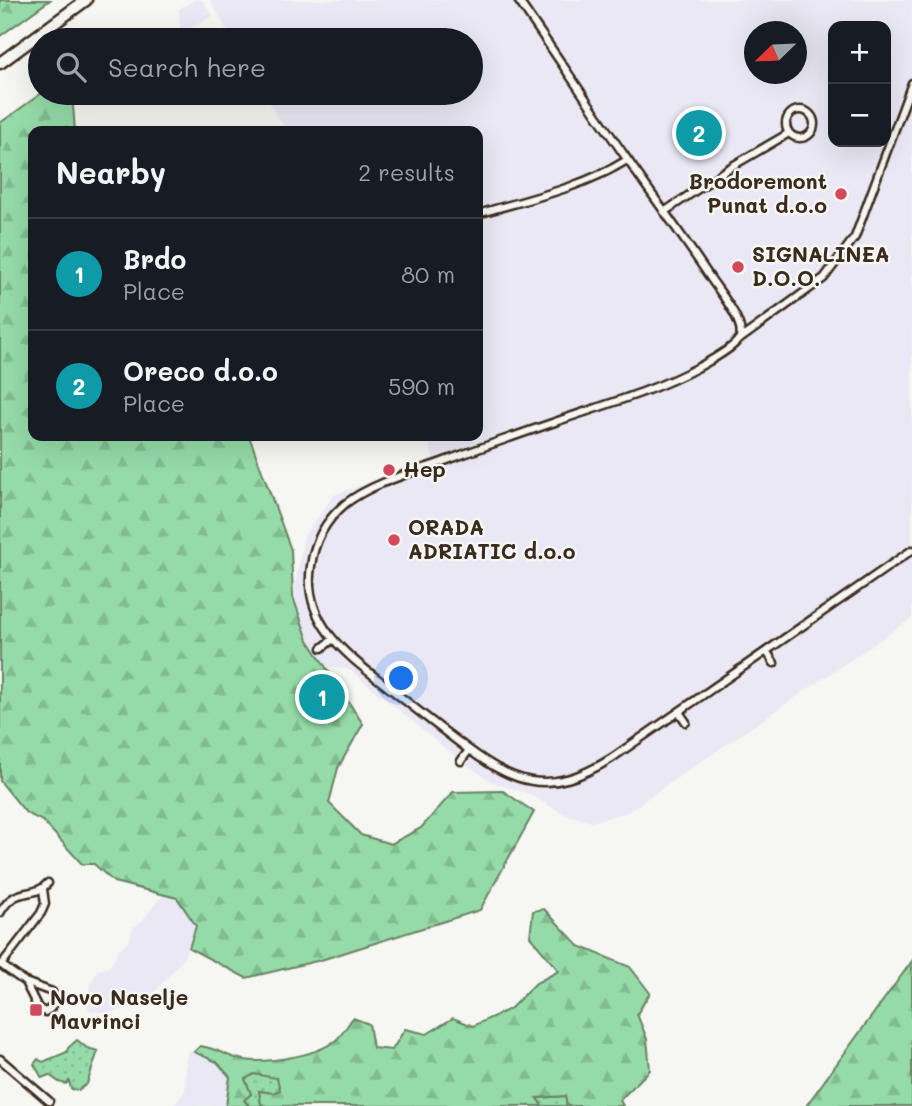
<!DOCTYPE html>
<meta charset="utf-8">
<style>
body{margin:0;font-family:Mali,sans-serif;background:#20242c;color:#f1f3f6}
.controls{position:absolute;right:21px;top:21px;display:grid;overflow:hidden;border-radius:14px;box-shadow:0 7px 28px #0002}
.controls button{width:63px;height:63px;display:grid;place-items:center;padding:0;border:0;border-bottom:2px solid #363941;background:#171b24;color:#f1f3f6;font:35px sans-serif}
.compass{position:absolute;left:744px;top:21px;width:63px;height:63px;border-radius:50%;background:#171b24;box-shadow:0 7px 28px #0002;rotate:247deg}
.you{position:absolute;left:402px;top:679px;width:24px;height:24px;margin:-18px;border:5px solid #fff;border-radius:50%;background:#1a73e8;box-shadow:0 0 0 10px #1a73e833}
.badge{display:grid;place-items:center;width:46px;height:46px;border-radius:50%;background:#d1495b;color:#fff;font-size:23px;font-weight:700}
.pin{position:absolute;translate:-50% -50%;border:4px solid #fff;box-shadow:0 2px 7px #0006}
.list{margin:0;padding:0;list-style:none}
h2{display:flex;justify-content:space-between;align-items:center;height:91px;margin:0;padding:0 28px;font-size:30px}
h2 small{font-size:23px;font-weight:400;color:#9ea1a6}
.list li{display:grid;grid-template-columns:46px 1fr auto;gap:21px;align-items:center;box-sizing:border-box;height:112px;padding:0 28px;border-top:2px solid #363941}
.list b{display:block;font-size:26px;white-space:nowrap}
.list p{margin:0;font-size:23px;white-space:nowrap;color:#9ea1a6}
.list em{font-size:23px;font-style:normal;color:#9ea1a6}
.icon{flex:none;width:38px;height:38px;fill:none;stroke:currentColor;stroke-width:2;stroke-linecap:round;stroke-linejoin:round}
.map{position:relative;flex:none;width:912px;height:1106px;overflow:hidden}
.search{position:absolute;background:#171b24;box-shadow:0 7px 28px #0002;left:28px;top:28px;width:455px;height:77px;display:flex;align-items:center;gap:18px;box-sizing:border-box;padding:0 24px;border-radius:38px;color:#9ea1a6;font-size:26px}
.panel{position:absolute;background:#171b24;box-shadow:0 7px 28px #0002;left:28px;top:126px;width:455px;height:315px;border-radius:14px}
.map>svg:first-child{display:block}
.built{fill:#e9e8f4;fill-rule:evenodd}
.grass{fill:url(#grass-dots);stroke:#688263;stroke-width:2}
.forest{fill:url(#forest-firs);stroke:#688263;stroke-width:2}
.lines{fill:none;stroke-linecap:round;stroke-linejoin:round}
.street-casing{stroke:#3b2a1e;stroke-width:11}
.secondary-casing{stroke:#3b2a1e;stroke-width:15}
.street{stroke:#f6f6f2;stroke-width:6}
.secondary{stroke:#f6f6f2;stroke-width:10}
.poi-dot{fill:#d1495b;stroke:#f6f6f2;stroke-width:2.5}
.labels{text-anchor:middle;stroke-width:5;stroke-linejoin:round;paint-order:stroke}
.poi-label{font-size:21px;font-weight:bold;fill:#3b2a1e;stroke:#f6f6f2;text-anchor:start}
</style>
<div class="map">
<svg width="912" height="1106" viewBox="0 0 912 1106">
<defs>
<pattern id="grass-dots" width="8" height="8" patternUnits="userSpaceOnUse" patternTransform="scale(1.75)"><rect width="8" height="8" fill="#95dba8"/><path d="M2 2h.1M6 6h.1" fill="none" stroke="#81bc90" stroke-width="1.8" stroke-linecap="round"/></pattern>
<pattern id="forest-firs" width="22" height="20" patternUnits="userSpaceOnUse" patternTransform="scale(1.75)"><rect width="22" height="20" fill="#95dba8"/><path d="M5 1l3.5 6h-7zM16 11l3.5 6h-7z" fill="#81bc90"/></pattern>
</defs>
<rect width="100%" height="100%" fill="#f6f6f2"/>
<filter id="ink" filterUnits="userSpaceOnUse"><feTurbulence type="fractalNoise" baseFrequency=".0143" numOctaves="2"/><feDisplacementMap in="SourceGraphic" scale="14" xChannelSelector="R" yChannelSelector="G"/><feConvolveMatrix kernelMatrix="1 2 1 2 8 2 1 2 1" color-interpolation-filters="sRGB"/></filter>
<g filter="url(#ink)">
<path class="built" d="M194,0H202L213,16L181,33L179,9Z
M210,0H912V618L627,812L592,822L564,814L527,793L492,782L461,761L350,670L325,666L308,640L293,597L304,537L334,495L433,458L427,436H478V131H286L264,93H471V40H233ZM833,26H886V142H833ZM754,32H796V74H754Z
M164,894L177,898L196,926L183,959L157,990L132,1008L108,1013L90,1011L87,1005L90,985L94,977L98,970L109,967L120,948L129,941L133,927L141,922Z
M187,1051L197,1052L217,1062L230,1077L226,1106H174L185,1091Z"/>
<path class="grass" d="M77,1040L87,1048L98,1051L87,1084L79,1090L71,1089L69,1081L66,1084L59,1082L49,1075L42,1078L34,1064L38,1059L43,1062L67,1052L68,1048Z
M254,1074L277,1077L281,1090L273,1093L259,1091L261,1103L266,1106H249L244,1100L251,1094L245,1079Z
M565,1096L567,1106H542L537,1098Z"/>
<path class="forest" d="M0,0H50L0,36Z
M42,93H72L75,131H33V436H249L291,550L293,597L308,640L363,724L338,768L329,803L361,835L391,844L421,828L453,792L503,791L534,812L480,910L321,960L246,978L189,948L196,926L177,898L114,882L94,864H82L43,821L26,813L0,781V123Z
M544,909L579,946L630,967L650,993L637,1014L647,1039L650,1070L620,1100L623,1106H567L565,1096L537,1098L542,1106H266L261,1104L259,1091L273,1093L280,1090L277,1078L254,1074L245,1079L251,1094L244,1100L249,1106H226L230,1077L217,1062L194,1052L200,1046C214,1048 224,1054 236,1058C260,1066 317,1056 336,1040C343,1034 348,1024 353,1018L369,1024L373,1048L392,1050L405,1029L427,1034L453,1018L473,1026L510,1009L536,983L559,971L530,937L533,911Z
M912,961V1106H806Z"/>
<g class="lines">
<defs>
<path id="street" d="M518,0C555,53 590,106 627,159C655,199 684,238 711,279C719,291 745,322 740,337C736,347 708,362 697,368C652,392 603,405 555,422C517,435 480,448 442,462C411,473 372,483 345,504C326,520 314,542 311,566C302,621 345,654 383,683C407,702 432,722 456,740C513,784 547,799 612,758L912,550
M786 124a14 14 0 1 1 28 0a14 14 0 1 1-28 0Z
M664,212L729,168L789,133
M478,214C528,199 582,188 627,160
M740,339L824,278L855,237L912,83
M322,648L332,640
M767,652L774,663
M679,712L686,722
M461,761L469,750
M0,913C16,884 33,900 48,883
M0,964L25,982L52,992L56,1001L50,1009L45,1012L38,1008L25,982
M1,965L41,913L45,904L43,889
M0,1059L49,1101"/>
<path id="secondary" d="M0,63L86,0"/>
</defs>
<use href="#street" class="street-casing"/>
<use href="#secondary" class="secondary-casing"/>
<use href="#street" class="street"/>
<use href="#secondary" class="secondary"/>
</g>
</g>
<g class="poi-dot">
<circle cx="841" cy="194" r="7"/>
<circle cx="738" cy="267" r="7"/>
<circle cx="389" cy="470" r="7"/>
<circle cx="394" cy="540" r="7"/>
<rect x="29" y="1003" width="14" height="14" rx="3.5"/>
</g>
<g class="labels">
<g class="poi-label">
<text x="827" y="189" text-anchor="end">Brodoremont<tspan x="827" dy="24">Punat d.o.o</tspan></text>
<text x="752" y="262">SIGNALINEA<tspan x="752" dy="24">D.O.O.</tspan></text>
<text x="403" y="477">Hep</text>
<text x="408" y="535">ORADA<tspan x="408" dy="24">ADRIATIC d.o.o</tspan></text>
<text x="50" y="1005">Novo Naselje<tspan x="50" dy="24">Mavrinci</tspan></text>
</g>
</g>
</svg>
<div class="controls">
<button>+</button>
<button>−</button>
</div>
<svg class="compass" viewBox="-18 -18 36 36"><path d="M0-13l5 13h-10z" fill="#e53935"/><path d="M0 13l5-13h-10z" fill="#9ea1a6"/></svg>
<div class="you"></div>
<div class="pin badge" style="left:322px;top:697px;background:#0f9aa8">1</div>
<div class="pin badge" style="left:699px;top:133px;background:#0f9aa8">2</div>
<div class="search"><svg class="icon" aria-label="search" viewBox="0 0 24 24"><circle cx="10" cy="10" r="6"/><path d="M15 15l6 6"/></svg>Search here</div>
<section class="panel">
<h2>Nearby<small>2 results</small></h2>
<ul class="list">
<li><span class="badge" style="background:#0f9aa8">1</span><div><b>Brdo</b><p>Place</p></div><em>80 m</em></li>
<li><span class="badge" style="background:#0f9aa8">2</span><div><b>Oreco d.o.o</b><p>Place</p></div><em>590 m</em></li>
</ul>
</section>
</div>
